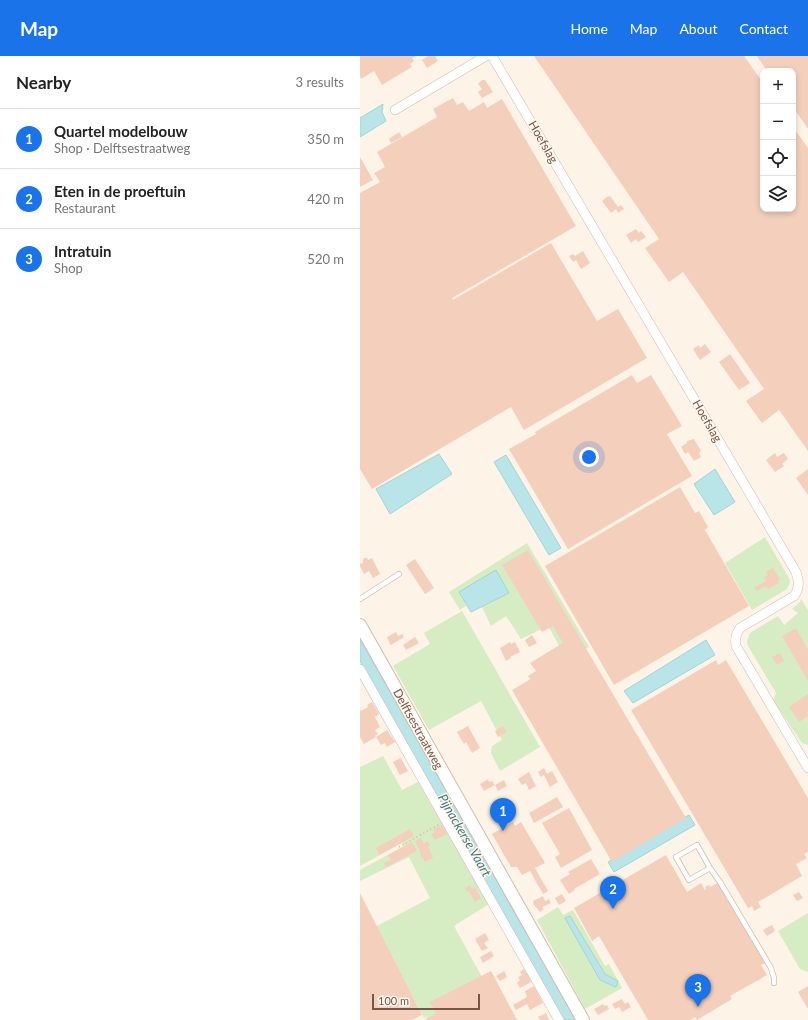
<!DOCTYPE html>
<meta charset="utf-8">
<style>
body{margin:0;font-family:Lato,sans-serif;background:#f6f6f6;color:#222}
.controls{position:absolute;right:12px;top:12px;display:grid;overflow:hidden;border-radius:8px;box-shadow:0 2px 6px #0003}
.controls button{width:36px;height:36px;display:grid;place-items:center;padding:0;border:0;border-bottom:1px solid #e0e0e0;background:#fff;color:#222;font:20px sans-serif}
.scale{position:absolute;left:12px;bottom:10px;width:108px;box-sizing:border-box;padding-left:4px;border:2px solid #785749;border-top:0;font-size:11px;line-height:14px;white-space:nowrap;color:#785749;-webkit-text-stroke:3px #fff7ed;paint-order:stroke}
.you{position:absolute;left:229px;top:401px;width:14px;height:14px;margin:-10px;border:3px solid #fff;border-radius:50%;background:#1a73e8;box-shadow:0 0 0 6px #1a73e833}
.badge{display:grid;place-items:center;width:26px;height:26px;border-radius:50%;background:#1a73e8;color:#fff;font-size:13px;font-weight:700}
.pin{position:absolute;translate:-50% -33px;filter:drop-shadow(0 1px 2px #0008)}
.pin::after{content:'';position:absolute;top:21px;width:14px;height:12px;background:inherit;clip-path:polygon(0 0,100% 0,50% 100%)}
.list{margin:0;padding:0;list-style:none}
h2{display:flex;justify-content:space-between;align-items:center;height:52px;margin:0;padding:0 16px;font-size:17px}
h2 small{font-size:13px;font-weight:400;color:#767676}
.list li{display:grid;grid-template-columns:26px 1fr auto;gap:12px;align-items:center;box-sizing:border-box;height:60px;padding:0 16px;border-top:1px solid #e0e0e0}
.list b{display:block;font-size:15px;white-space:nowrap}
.list p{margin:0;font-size:13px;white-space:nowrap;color:#767676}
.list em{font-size:13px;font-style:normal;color:#767676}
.icon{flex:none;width:22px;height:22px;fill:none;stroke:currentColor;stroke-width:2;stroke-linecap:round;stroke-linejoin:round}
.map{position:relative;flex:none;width:448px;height:964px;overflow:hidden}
header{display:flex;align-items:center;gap:24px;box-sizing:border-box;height:56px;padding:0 20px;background:#1a73e8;color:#fff}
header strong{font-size:19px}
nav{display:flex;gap:22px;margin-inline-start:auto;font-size:14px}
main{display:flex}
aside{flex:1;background:#fff}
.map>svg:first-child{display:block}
.green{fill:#d6ecc3}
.water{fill:#b9e4e8;stroke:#9fd5da}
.building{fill:#f4cfbc}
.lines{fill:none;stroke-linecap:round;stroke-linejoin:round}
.lane-casing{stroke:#d2bbae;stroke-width:6}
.street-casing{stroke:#d2bbae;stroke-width:10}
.secondary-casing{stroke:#d5bbab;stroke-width:14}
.path{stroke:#d9b29f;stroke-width:1.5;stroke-dasharray:1 3;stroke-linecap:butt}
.lane{stroke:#fff;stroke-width:4.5}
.street{stroke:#fff;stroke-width:9}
.secondary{stroke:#fff;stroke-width:12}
.labels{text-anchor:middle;stroke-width:3;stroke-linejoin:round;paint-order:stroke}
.street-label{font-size:12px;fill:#785749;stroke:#fff7ed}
.water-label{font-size:13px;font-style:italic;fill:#3c777d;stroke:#fff7ed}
</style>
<header>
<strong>Map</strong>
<nav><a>Home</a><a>Map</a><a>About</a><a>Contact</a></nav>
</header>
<main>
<aside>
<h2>Nearby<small>3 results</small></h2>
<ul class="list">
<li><span class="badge">1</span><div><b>Quartel modelbouw</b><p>Shop · Delftsestraatweg</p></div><em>350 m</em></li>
<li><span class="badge">2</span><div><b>Eten in de proeftuin</b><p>Restaurant</p></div><em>420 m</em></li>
<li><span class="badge">3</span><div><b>Intratuin</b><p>Shop</p></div><em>520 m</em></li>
</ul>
</aside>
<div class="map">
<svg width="448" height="964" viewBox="0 0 448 964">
<rect width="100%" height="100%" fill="#fdf3e6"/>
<path class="green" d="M405,481L429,522L430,526L427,533L392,554L365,507Z
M167,487L229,591L207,604L188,570L161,583L146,560L131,570L122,551L149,536H99L107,549L100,554L89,536Z
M441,543L448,554V689L442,687L413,644L416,637L388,590L387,585L390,577L418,560L424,569L438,557L432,553L440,546Z
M102,555L180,691L140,715L131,697L132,690L142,684L121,645L69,674L33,610L70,588L64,577Z
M23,700L42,734L58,726L129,848L94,870L128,932L68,964L67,961L64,962L15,871L70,842L49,801L0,825V814L44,790L42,787L0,810V711Z
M198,851L203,859L213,854L245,910L249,908L262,932L225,953L177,864Z
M448,857V916L440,913L418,875Z"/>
<path class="water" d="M23,48L22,56L26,65L0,81V62Z
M79,398L92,418L30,458L16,433Z
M146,399L201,492L189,499L134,406Z
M355,413L375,446L354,459L334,428Z
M136,514L149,537L111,556L99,536Z
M0,583L216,964H204L0,605Z
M346,584L355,599L273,647L264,635Z
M329,759L335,769L254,816L248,806Z
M210,860L245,918L258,925L256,931L240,924L205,862Z"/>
<path class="building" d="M0,0H56L52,2L54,5L50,8L52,11L22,29L14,15L1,23L0,21Z
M68,0H75L78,5L67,12L62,4Z
M174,0H384L403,27V153H433V71L448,92V395L419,354L402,367L386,345L404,333L323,216L309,226L285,192L299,183Z
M397,0H448V73L433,51V15H407Z
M122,24H125L133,36L122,42L118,36L122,33L118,28Z
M93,42L97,49L103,46L109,55L124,46L127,52L142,43L216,170L92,242L93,244L191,187L237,265L258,253L287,302L164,374L151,351L12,433L0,413V137L20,126L14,117L25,111L17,96L77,61L73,53Z
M39,76L42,81L31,87L29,83Z
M0,101L13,124L0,131Z
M250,140L258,151L261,149L264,153L258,157L256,153L251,157L242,145L247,141Z
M276,173L279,177L281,175L286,181L278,186L276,183L271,187L266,179Z
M223,195L230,207L221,213L216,204L213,206L209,200L213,198L215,200Z
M345,288L351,296L340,304L333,293L339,289L340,292Z
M370,298L390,327L379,334L359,306Z
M272,319L277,327L291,319L322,370L307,378L332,420L208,493L149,393L176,378L175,376Z
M334,383L341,395L339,397L341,401L334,405L328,396L325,398L321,391L327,387V385Z
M415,397L417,401L424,397L428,403L422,408L424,410L415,416L406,404Z
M448,413V439L436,422Z
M320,431L335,457L339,455L348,471L345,474L389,550L254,629L185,510Z
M168,494L326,762L252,806L152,634L174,621L170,623L168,620L176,615L170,607L203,587L193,570L182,576L142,509Z
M4,502H7L8,504L12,502L20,518L13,522L9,515L4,518L0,510V508L3,507V504Z
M55,503L74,532L65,538L46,509Z
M413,512L420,523L418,526L419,527L408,533L406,530L397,535L394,532L406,525L404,521L408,519L406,516Z
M436,572L448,594V625L422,580Z
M36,576L38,580L42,578L44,581L31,589L30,588L27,581Z
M172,579L177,587L169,591L165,584Z
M55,581L59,587L46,594L43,589Z
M150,586L151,588L155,586L160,596L150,601L151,602L146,605L140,592Z
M420,597L424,605L417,609L412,601Z
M356,604L358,609L366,604L448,742V796L444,798L447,802L436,808L442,820L398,846L401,851L394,855L392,850L388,852L271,654Z
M448,638V656L447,657L448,660L439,666L429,651Z
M12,646L19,658L15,661L20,671L15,674L18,678L15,680L16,681L4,688L0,681V653L1,655L8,651L7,649Z
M108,670L120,692L112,697L106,686L104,688L97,676Z
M143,670L147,676L138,681L135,675Z
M27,674L35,686L27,691L25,687L21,689L16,681Z
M41,702L48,715L40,719L33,706Z
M184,712L187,718L192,715L198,726L190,731L184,719L181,721L178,716Z
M169,716L176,730L169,734L166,727L162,729L158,723Z
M128,723L129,726L132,725L135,729L124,735L120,728Z
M144,724L147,730L138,735L135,729Z
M197,741L203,751L174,767L169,757Z
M209,752L232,794L201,812L195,801L200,798L182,767Z
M153,766L155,770L161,766L185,807L175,812L188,835L183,838L170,815L162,819L157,811H151L132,778Z
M82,769L87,778L75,784L71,778L75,776L73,773Z
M50,773L54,780L19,799L16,792Z
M61,782L64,788L68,785L70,790L68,791L73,802L65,806L62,801H61L60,795L55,785Z
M52,786L57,795L26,811L24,807L31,804L28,799Z
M306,799L327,836L341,827L345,834L346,833L345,831L349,829L350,831L358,827L405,907L401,909L407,919L370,940L372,943L337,964L335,961L330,964H288L239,880L232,885L214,852Z
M231,803L240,818L214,833L215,834L209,838L200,824L210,818L208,816Z
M110,829L112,833L115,831L121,842L115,846L109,835L107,836L105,832Z
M439,836L443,842L437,845L433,839Z
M0,837L62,959L52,964H0Z
M202,838L206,845L199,849L195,842Z
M183,840L185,845L189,843L191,847L182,851L184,853L180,856L174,849L173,845Z
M412,869L415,875L407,880L403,874Z
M125,877L129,884L124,887L128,892L122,895L115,883Z
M131,895L134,900L123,907L120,901Z
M164,913L166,917H168L171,926L160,932L157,927L160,924L158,921L162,919L160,916Z
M131,915L157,964H64L76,958L70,946Z
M144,915L147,921L140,925L136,920Z
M174,930L183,947L170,954L167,948L156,954L153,949L167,941L165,935Z
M448,930V953L438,936Z
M262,943L265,948L268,946L271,951L262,956L259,951L255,953L252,948Z
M243,948L244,950L247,949L249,953L238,959L234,953Z
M186,957L189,964H180L178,961Z"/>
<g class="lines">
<defs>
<path id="lane" d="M0,543L39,518
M350,812L337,789L316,801L329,824L350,812L360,826L411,912L414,922V927"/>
<path id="street" d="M132,0L436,516C439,525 440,532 434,540L380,572C376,578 375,582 376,590L448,712
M35,54L126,0
M0,613L199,964"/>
<path id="secondary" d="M0,569L223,964"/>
</defs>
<use href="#lane" class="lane-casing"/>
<use href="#street" class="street-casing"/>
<use href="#secondary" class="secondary-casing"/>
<path class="path" d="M39,791L80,768"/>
<use href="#lane" class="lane"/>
<use href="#street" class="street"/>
<use href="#secondary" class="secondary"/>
</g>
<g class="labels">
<g class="street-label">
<text transform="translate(183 86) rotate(60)" y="4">Hoefslag</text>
<text transform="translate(347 365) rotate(60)" y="4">Hoefslag</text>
<text transform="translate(58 673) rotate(61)" y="4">Delftsestraatweg</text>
</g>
<g class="water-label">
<text transform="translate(105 779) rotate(60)" y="5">Pijnackerse Vaart</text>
</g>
</g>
</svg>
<div class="controls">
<button>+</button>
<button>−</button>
<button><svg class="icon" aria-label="locate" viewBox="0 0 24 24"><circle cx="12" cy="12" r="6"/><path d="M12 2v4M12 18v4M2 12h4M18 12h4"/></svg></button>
<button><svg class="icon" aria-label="layers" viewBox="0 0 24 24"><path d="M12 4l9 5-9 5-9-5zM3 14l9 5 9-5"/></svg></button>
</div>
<div class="scale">100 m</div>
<div class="you"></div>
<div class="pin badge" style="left:143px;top:775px">1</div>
<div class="pin badge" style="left:253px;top:853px">2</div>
<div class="pin badge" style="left:338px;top:951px">3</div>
</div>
</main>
